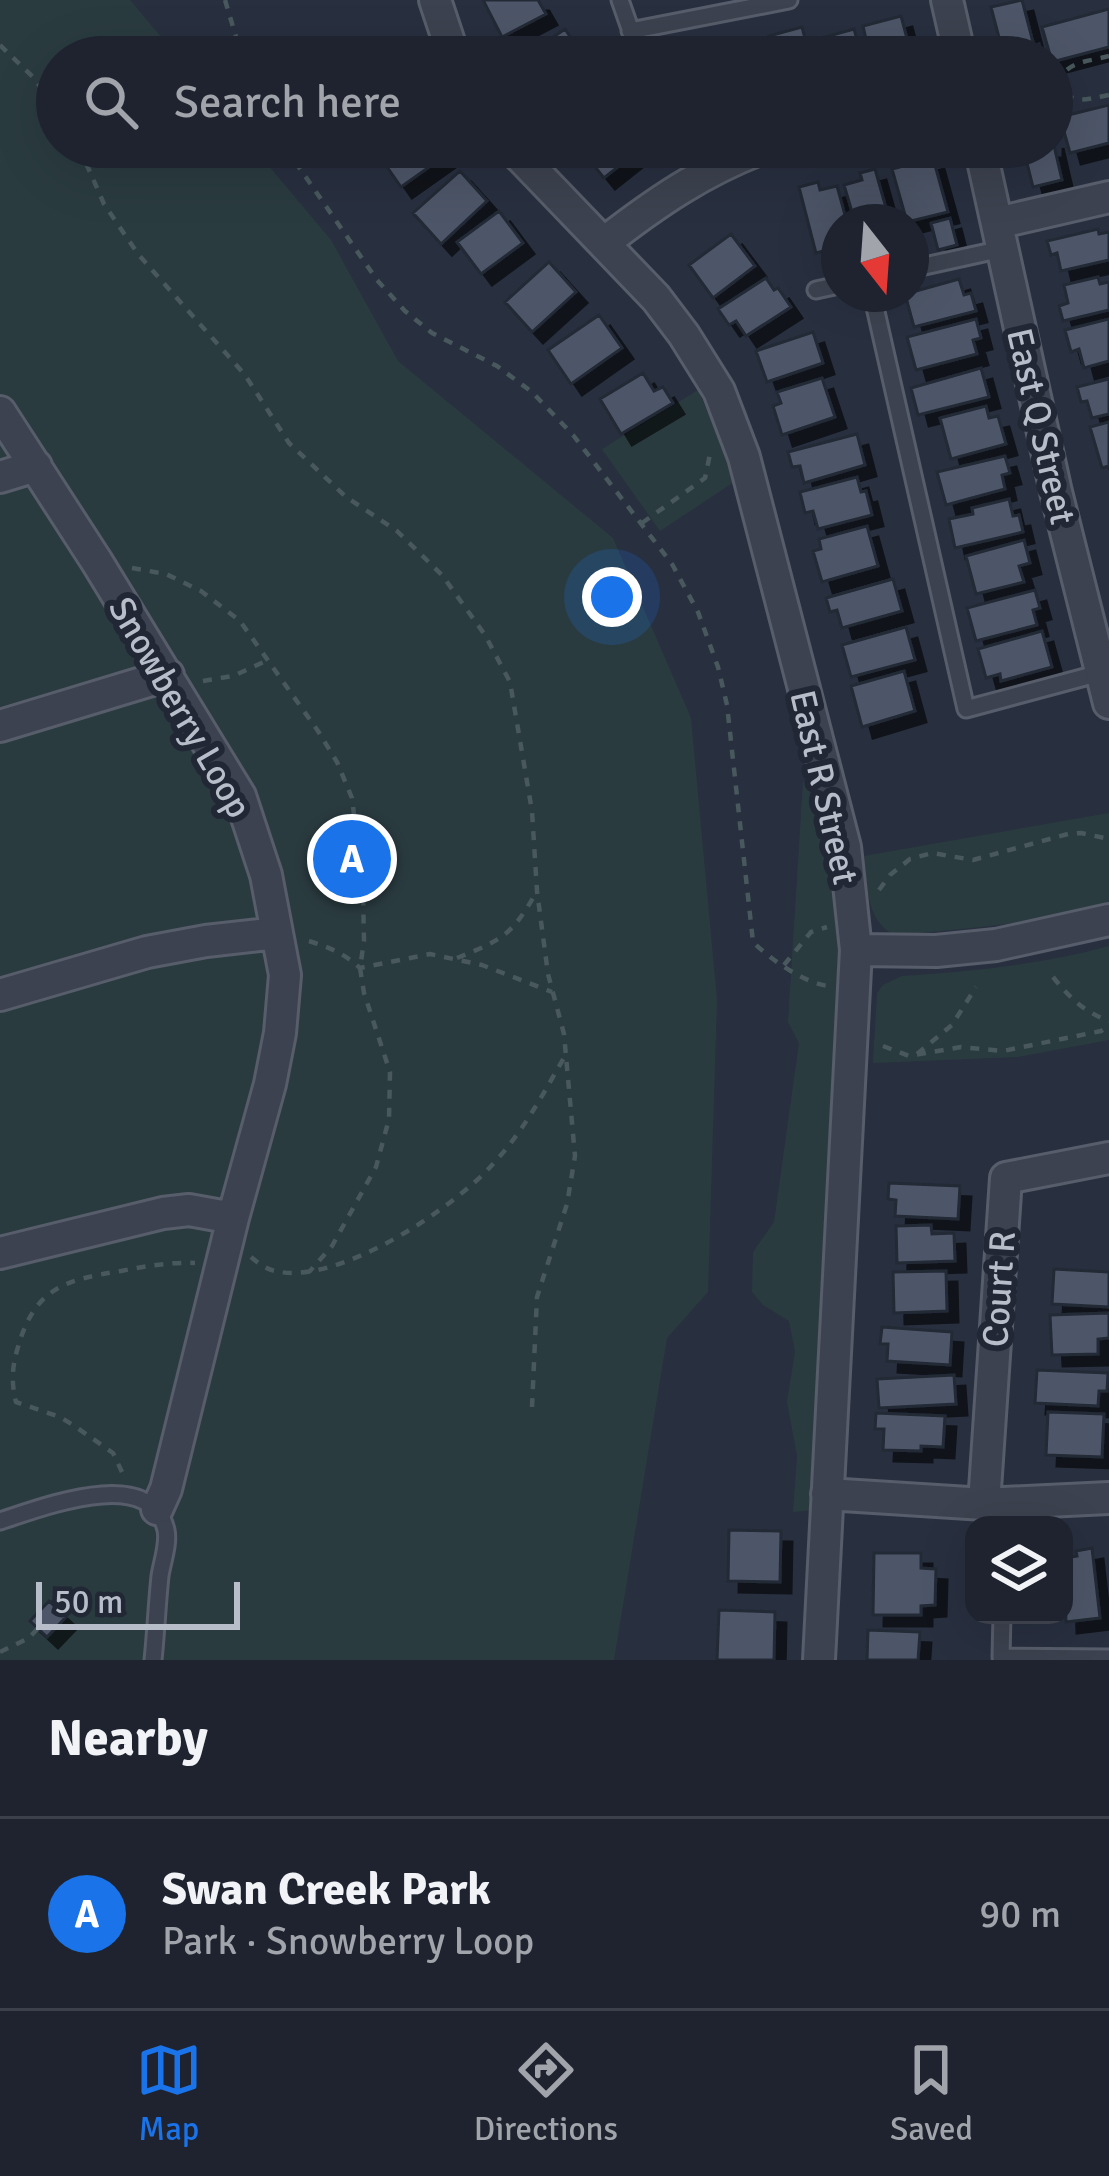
<!DOCTYPE html>
<meta charset="utf-8">
<style>
body{margin:0;font-family:Signika,sans-serif;background:#262b37;color:#f1f3f6}
.controls{position:absolute;right:36px;bottom:36px;display:grid;overflow:hidden;border-radius:24px;box-shadow:0 12px 48px #0002}
.controls button{width:108px;height:108px;display:grid;place-items:center;padding:0;border:0;border-bottom:3px solid #3c404b;background:#1e232f;color:#f1f3f6;font:60px sans-serif}
.compass{position:absolute;left:821px;top:204px;width:108px;height:108px;border-radius:50%;background:#1e232f;box-shadow:0 12px 48px #0002;rotate:163deg}
.scale{position:absolute;left:36px;bottom:30px;width:204px;box-sizing:border-box;padding-left:12px;border:6px solid #b8bdca;border-top:0;font-size:33px;line-height:42px;white-space:nowrap;color:#b8bdca;-webkit-text-stroke:9px #212735;paint-order:stroke}
.you{position:absolute;left:612px;top:597px;width:42px;height:42px;margin:-30px;border:9px solid #fff;border-radius:50%;background:#1a73e8;box-shadow:0 0 0 18px #1a73e833}
.badge{display:grid;place-items:center;width:78px;height:78px;border-radius:50%;background:#1a73e8;color:#fff;font-size:39px;font-weight:700}
.pin{position:absolute;translate:-50% -50%;border:6px solid #fff;box-shadow:0 3px 12px #0006}
.list{margin:0;padding:0;list-style:none}
h2{display:flex;justify-content:space-between;align-items:center;height:156px;margin:0;padding:0 48px;font-size:51px}
h2 small{font-size:39px;font-weight:400;color:#a1a4aa}
.list li{display:grid;grid-template-columns:78px 1fr auto;gap:36px;align-items:center;box-sizing:border-box;height:192px;padding:0 48px;border-top:3px solid #3c404b}
.list b{display:block;font-size:45px;white-space:nowrap}
.list p{margin:0;font-size:39px;white-space:nowrap;color:#a1a4aa}
.list em{font-size:39px;font-style:normal;color:#a1a4aa}
.icon{flex:none;width:66px;height:66px;fill:none;stroke:currentColor;stroke-width:2;stroke-linecap:round;stroke-linejoin:round}
.map{position:relative;flex:none;width:1109px;height:1660px;overflow:hidden}
.search{position:absolute;background:#1e232f;box-shadow:0 12px 48px #0002;left:36px;right:36px;top:36px;height:132px;display:flex;align-items:center;gap:30px;box-sizing:border-box;padding:0 42px;border-radius:66px;color:#a1a4aa;font-size:45px}
.sheet{height:348px;background:#1e232f}
nav{display:flex;justify-content:space-around;align-items:center;box-sizing:border-box;height:168px;border-top:3px solid #3c404b;background:#1e232f;font-size:33px;color:#a1a4aa}
nav a{display:grid;justify-items:center;gap:6px}
nav .on{color:#1a73e8}
.map>svg:first-child{display:block}
.green{fill:#2a3b40}
.building{fill:#4e5668;stroke:#232936;stroke-width:3;filter:url(#shadow)}
.lines{fill:none;stroke-linecap:round;stroke-linejoin:round}
.lane-casing{stroke:#575d6a;stroke-width:21}
.street-casing{stroke:#575d6a;stroke-width:36}
.path{stroke:#48585d;stroke-width:4.5;stroke-dasharray:9 9;stroke-linecap:butt}
.lane{stroke:#3c424f;stroke-width:15}
.street{stroke:#3c424f;stroke-width:30}
.labels{text-anchor:middle;stroke-width:12;stroke-linejoin:round;paint-order:stroke}
.street-label{font-size:36px;fill:#b8bdca;stroke:#212735}
</style>
<div class="map">
<svg width="1109" height="1660" viewBox="0 0 1109 1660">
<defs>
<filter id="shadow"><feDropShadow dx="11" dy="11" stdDeviation="0" flood-color="#0009"/></filter>
</defs>
<rect width="100%" height="100%" fill="#282f3f"/>
<path class="green" d="M0,0H130L178,57H57V147H253L331,240L398,361L613,538L691,718L717,1000L708,1292L667,1338L614,1660H0Z
M698,390L726,454L734,482L660,531L602,449Z
M811,780L829,856L842,959L841,1022L812,1510L793,1512L797,1456L787,1402L795,1352L789,1321L763,1305L752,1292L753,1252L774,1222L799,1043L788,1022L803,782Z
M1109,813V904C1038,923 967,929 894,935C865,919 868,886 864,856Z
M1109,946V1040L1018,1057L873,1063L877,993L883,985L902,976C972,971 1041,965 1109,946Z"/>
<path class="building" d="M483,0H538L546,14L502,37Z
M1022,0L1034,46L1039,44L1042,57H1004L991,7Z
M1109,9V47L1052,62L1042,27Z
M901,16L912,57H870L863,26Z
M802,27L810,57H774L769,36Z
M565,29L583,56L581,57H524Z
M854,29L862,57H819L814,40Z
M757,39L762,57H727L725,48Z
M1109,105V143L1070,153L1060,117Z
M1052,137L1062,180L1033,187L1023,147H1052Z
M388,147H444L449,153L401,187L378,154Z
M579,147H643L604,178Z
M933,158L948,212L907,222L892,169Z
M875,169L890,222H855L844,185L862,180L860,173Z
M460,171L487,201L441,244L413,213Z
M818,182L820,190L837,186L847,222H839V247L816,253L799,187Z
M499,211L523,243L481,274L457,242Z
M950,218L957,245L938,250L931,223Z
M1098,229L1099,234L1109,232V260L1061,271L1057,253L1051,255L1047,241Z
M731,234L755,266L713,298L689,265Z
M549,262L576,292L532,332L505,302Z
M1098,277L1100,284L1109,282V310L1063,321L1059,306L1068,303L1064,285Z
M766,278L774,290L778,288L791,307L746,336L736,321L729,325L718,309Z
M959,279L964,295L971,293L976,311L914,327L905,294Z
M599,315L622,348L571,384L548,350Z
M976,319L981,338L973,340L977,354L916,370L907,337Z
M1109,319V361L1084,368L1079,349L1071,352L1065,330Z
M813,332L823,363L767,382L756,351Z
M981,368L989,397L918,415L911,388Z
M643,373L654,391L663,387L673,403L621,434L600,399Z
M822,378L835,417L782,435L773,406L781,403L777,392Z
M1109,379V414L1092,418L1087,401L1081,402L1077,387Z
M986,406L989,418L998,416L1006,444L951,459L940,418Z
M1109,422V466L1102,468L1090,427Z
M857,434L865,465L804,483L800,466L792,467L788,452Z
M1005,456L1010,473L1002,475L1005,489L946,505L937,472Z
M857,477L861,492L866,491L872,515L818,529L813,511L805,513L800,492Z
M1009,499L1013,516L1019,515L1023,532L955,548L949,519L973,514L972,508Z
M867,526L878,566L822,582L813,551L821,549L819,539Z
M1024,540L1030,563L1019,566L1024,582L976,594L966,556Z
M893,579L902,611L842,628L837,610L830,612L826,598Z
M1035,590L1040,608L1033,610L1037,625L976,641L967,608Z
M906,627L915,660L851,677L842,645Z
M1042,631L1052,667L1001,681L1000,674L986,678L978,649Z
M904,671L915,711L862,727L851,686Z
M889,1183L960,1186L958,1219L895,1216L896,1200L888,1199Z
M931,1225L932,1234L954,1233L955,1261L897,1263L896,1226Z
M1054,1269L1109,1272V1307L1052,1304Z
M946,1271L947,1311L894,1313L893,1272Z
M1109,1313V1338L1098,1339V1354L1052,1355L1050,1315Z
M882,1327L952,1332L950,1365L887,1361L888,1344H880Z
M1037,1370L1108,1373L1107,1391H1099L1098,1406L1035,1403Z
M954,1375L956,1404L879,1408L877,1379Z
M1048,1412L1104,1414L1102,1457L1046,1455Z
M876,1413L945,1416L943,1447L921,1446V1451L883,1450L884,1429H875Z
M729,1530L781,1531L780,1582L728,1581Z
M1092,1548L1100,1618L1066,1622L1064,1558L1077,1556L1076,1551Z
M874,1553H921V1568L936,1569L935,1605L921,1606V1615H873Z
M49,1601L66,1617L47,1637L30,1621Z
M719,1610L775,1612L774,1660H717Z
M868,1630L920,1632L918,1660H867Z"/>
<g class="lines">
<defs>
<path id="lane" d="M620,0L640,57
M630,31L789,0
M911,269L1002,249
M816,290L839,285
M872,294L966,709L1100,673
M0,1521C41,1508 151,1464 166,1530C169,1544 162,1562 160,1576C157,1604 156,1632 153,1660
M1002,1615L1001,1657L1109,1658"/>
<path id="street" d="M435,0L454,57
M947,0L960,57
M511,147L656,298L684,335L719,391L744,457L845,847L856,950L819,1660
M980,147L1056,492L1109,703
M997,223L1109,197
M604,243C655,203 705,169 765,147
M0,412L97,562L240,796L266,875L285,975L280,1033L270,1084L233,1218L166,1489L157,1509
M0,477L36,466
M0,726L168,675
M856,950L936,951L996,945L1109,920
M0,995L147,952L206,941L277,933
M0,1253L163,1213L189,1210L233,1218
M827,1494L984,1504L1109,1498
M984,1504L1006,1178L1109,1158"/>
</defs>
<use href="#lane" class="lane-casing"/>
<use href="#street" class="street-casing"/>
<path class="path" d="M225,0L242,57
M0,45L34,78L57,111
M1058,85C1064,61 1087,62 1109,56
M1052,87L1058,85C1071,106 1087,99 1109,95
M79,147L104,204L138,254L245,375L289,443L346,497L397,531L442,575L485,635L510,682L532,811L537,891L548,974L564,1034L575,1156L567,1204L537,1297L532,1407
M285,147L377,280L405,311L432,333L497,366L532,392L573,435L672,564L698,612L718,667L727,705L753,942C770,959 804,983 828,986
M642,523L705,478L710,454
M132,568L166,574L201,591L240,621L318,731L337,762L352,798L363,891L364,941L360,968L364,993L390,1072L389,1119L376,1167L332,1246L309,1272
M203,681L233,676L268,660
M879,890L890,875L910,859L932,853L973,860L1068,834L1081,833L1109,839
M309,941C329,947 345,954 360,968L430,954L482,965L552,992
M457,958C504,939 512,935 537,891
M784,965L811,932L827,927
M1053,977C1069,997 1084,1012 1109,1021
M883,1046L909,1056L961,1047L1003,1051L1101,1031L1109,1026
M917,1054L952,1025L976,987
M251,1257C258,1263 266,1269 275,1271C337,1286 453,1209 493,1164C523,1132 543,1094 565,1056
M122,1472L113,1453L76,1427L60,1417L16,1402C11,1382 12,1367 18,1347C35,1288 64,1280 121,1271C146,1266 170,1262 195,1263
M0,1652L29,1638L38,1628"/>
<use href="#lane" class="lane"/>
<use href="#street" class="street"/>
</g>
<g class="labels">
<g class="street-label">
<text transform="translate(1042 426) rotate(77)" y="13">East Q Street</text>
<text transform="translate(181 707) rotate(60)" y="13">Snowberry Loop</text>
<text transform="translate(825 787) rotate(77)" y="13">East R Street</text>
<text transform="translate(998 1289) rotate(-86)" y="13">Court R</text>
</g>
</g>
</svg>
<div class="controls">
<button><svg class="icon" aria-label="layers" viewBox="0 0 24 24"><path d="M12 4l9 5-9 5-9-5zM3 14l9 5 9-5"/></svg></button>
</div>
<svg class="compass" viewBox="-18 -18 36 36"><path d="M0-13l5 13h-10z" fill="#e53935"/><path d="M0 13l5-13h-10z" fill="#a1a4aa"/></svg>
<div class="scale">50 m</div>
<div class="you"></div>
<div class="pin badge" style="left:352px;top:859px">A</div>
<div class="search"><svg class="icon" aria-label="search" viewBox="0 0 24 24"><circle cx="10" cy="10" r="6"/><path d="M15 15l6 6"/></svg>Search here</div>
</div>
<section class="sheet">
<h2>Nearby<small></small></h2>
<ul class="list">
<li><span class="badge">A</span><div><b>Swan Creek Park</b><p>Park · Snowberry Loop</p></div><em>90 m</em></li>
</ul>
</section>
<nav>
<a class="on"><svg class="icon" aria-label="map" viewBox="0 0 24 24"><path d="M3 6l6-2 6 2 6-2v14l-6 2-6-2-6 2zM9 4v14M15 6v14"/></svg>Map</a>
<a><svg class="icon" aria-label="directions" viewBox="0 0 24 24"><path d="M12 3l9 9-9 9-9-9zM9 14v-3h6M13 9l2 2-2 2"/></svg>Directions</a>
<a><svg class="icon" aria-label="saved" viewBox="0 0 24 24"><path d="M7 4h10v16l-5-4-5 4z"/></svg>Saved</a>
</nav>
